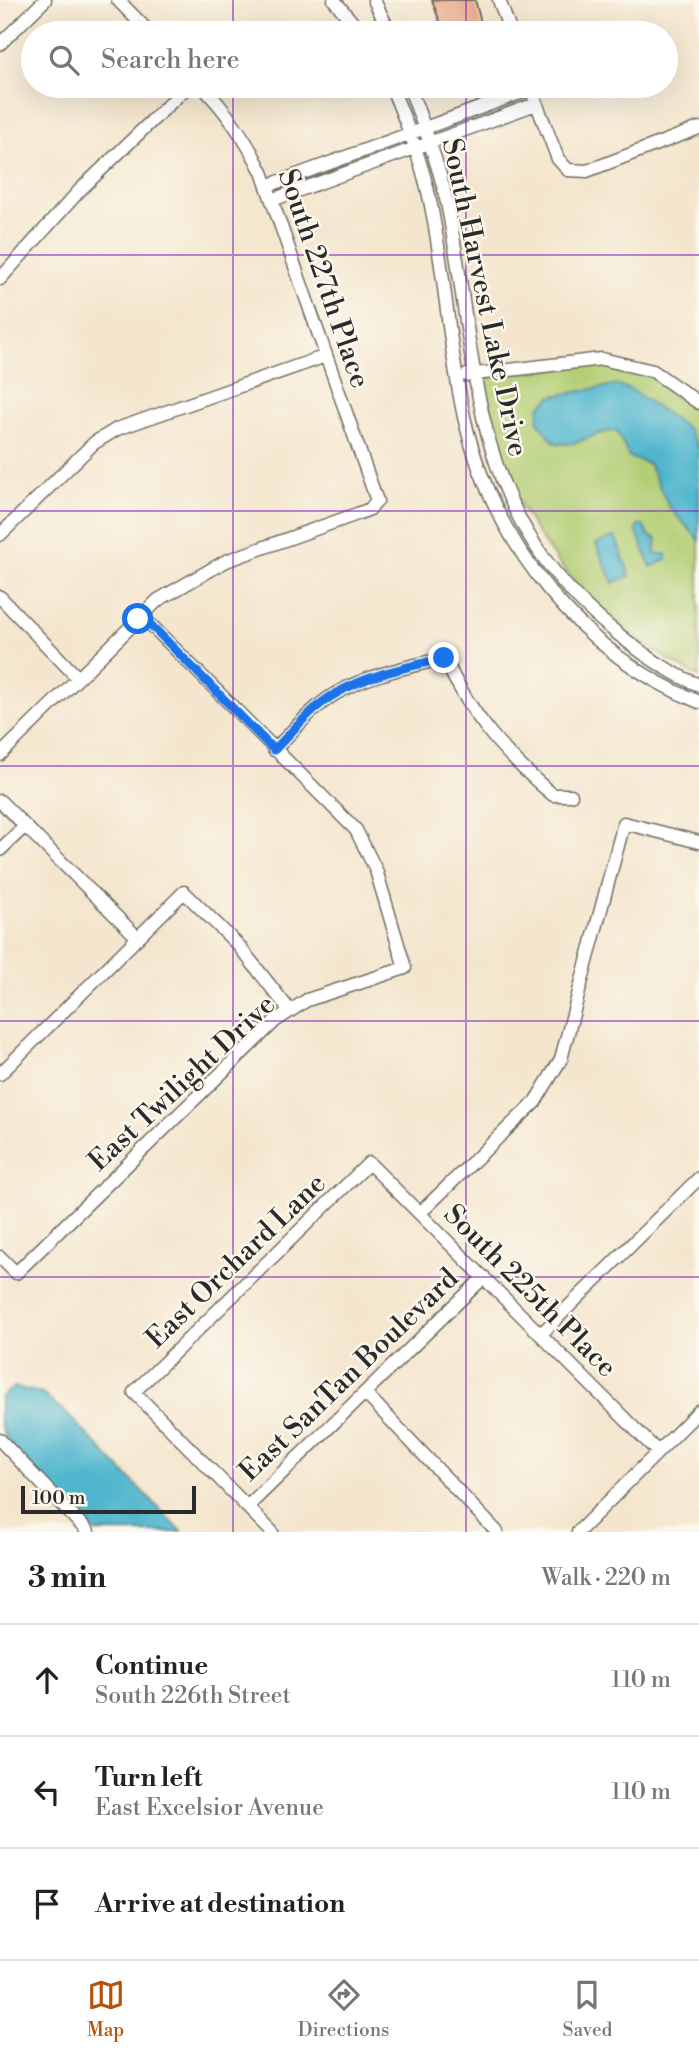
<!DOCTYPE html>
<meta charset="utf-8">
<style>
body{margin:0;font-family:"Libre Bodoni",serif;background:#f2f2f2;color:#222}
.scale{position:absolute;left:21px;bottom:18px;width:175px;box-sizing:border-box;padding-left:7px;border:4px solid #2b2b2b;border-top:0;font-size:19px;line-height:24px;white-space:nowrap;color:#2b2b2b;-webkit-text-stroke:5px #fbf7ec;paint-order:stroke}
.stop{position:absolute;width:21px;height:21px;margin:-16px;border:5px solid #1a73e8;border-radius:50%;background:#fff}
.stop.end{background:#1a73e8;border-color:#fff;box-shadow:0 2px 7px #0008}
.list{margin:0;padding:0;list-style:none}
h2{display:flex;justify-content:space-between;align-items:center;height:91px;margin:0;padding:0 28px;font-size:30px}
h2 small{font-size:23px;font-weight:400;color:#767676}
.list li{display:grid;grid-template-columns:46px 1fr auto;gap:21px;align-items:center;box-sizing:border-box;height:112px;padding:0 28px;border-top:2px solid #e0e0e0}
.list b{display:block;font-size:26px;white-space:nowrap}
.list p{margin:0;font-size:23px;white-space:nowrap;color:#767676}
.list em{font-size:23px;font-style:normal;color:#767676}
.icon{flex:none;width:38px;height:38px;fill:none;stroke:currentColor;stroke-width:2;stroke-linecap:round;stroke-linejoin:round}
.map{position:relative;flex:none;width:699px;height:1532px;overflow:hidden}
.search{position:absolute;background:#fff;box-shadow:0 7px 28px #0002;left:21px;right:21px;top:21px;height:77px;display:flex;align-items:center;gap:18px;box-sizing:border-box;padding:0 24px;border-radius:38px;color:#767676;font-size:26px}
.sheet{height:427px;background:#fff}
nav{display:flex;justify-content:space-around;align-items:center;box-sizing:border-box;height:98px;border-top:2px solid #e0e0e0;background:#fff;font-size:19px;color:#767676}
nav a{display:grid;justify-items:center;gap:4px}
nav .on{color:#b45309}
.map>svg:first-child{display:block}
.green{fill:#b3ce75;stroke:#6f7c50;stroke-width:2}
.water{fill:#4fb6ce;stroke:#3d707c;stroke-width:2}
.building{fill:#e9a684}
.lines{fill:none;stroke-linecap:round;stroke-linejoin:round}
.minor-casing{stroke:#716c64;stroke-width:15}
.minor{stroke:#fff;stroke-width:12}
.route{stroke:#1a73e8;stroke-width:9}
.grid{fill:none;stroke:#7b2cbf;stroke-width:2;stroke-opacity:0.55}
.labels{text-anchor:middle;stroke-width:5;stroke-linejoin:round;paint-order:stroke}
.street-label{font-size:28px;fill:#2b2b2b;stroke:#fbf7ec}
</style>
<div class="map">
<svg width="699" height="1532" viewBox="0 0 699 1532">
<rect width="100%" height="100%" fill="#fbf7ec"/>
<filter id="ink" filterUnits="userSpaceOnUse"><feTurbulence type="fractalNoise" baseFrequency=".0143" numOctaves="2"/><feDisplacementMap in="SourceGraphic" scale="14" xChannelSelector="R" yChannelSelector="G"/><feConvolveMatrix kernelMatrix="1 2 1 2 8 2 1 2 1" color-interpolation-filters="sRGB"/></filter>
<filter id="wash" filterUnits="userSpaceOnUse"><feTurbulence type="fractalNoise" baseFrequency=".00686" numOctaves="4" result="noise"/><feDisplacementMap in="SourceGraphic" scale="28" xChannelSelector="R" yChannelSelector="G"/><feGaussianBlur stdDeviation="1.57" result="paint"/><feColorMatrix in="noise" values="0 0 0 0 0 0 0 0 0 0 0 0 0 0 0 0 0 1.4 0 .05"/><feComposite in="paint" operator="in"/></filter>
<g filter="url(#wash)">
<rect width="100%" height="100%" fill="#f4e6ce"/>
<path class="green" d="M591,363L648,375L699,409V677C611,631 549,567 506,477C493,447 488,410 479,379Z"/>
<path class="water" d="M615,385L630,389L687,428L699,449V540L669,507L649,464L629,457L617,431C593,430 582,448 555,443L538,422L540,406L553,396Z
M638,525H643L648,535L657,539L655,554H666L667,559L651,567L636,530Z
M615,536L630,576L613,583L596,544Z
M14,1387L41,1393L66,1413L182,1532H95L8,1443L0,1425V1397Z"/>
<g id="blocks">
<path class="building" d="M432,0H475L483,30L475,33H444Z"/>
</g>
</g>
<g filter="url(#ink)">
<use href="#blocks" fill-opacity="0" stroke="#716c64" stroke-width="2"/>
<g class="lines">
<defs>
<path id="minor" d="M118,0L150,33
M334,0L361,33
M374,0L390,33
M499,0L511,33
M0,44L45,0
M391,86C406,121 421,159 429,196C445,269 448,345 464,417C492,541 580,654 699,702
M409,86C424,127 441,169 449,213C480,379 470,518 618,634C643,654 669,673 699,685
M534,97L558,159L568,170L587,171L699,128
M267,186L531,89
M272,200L536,104
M0,279L80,190L188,86
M467,375L602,359L653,371L699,403
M0,535L94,443L117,429L326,356
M0,597L78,678
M274,750C293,731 312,708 335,694C367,675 408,667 444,658C473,718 502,752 553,795H571
M0,755L158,600L226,561L357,514L370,509L377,501L262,172C246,139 228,113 202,86
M0,801L138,938
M0,850L25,826
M0,1074L184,892L239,946L290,1011
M420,1213L535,1102L561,1059L624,823L699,842
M0,1257L16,1273L275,1021L307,1000L405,968L376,870L356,830L142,616
M541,1334L699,1178
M365,1393L497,1532
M0,1440L88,1532
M247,1507L484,1277
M272,1532L134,1392L369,1163L658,1452
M578,1532L699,1411"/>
</defs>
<use href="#minor" class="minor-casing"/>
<use href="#minor" class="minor"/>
</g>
</g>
<g class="lines" filter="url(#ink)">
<path class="route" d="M138,619L142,616L274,750C293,731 311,708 335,694C367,675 408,667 444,658"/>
</g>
<path class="grid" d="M233,0V33M466,0V33M233,86V1532M466,86V1532M0,255H699M0,511H699M0,766H699M0,1021H699M0,1277H699"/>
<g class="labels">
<g class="street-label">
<text transform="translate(325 278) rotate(71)" y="10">South 227th Place</text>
<text transform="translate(486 297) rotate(78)" y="10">South Harvest Lake Drive</text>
<text transform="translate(181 1082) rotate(-43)" y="10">East Twilight Drive</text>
<text transform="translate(235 1260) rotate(-44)" y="10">East Orchard Lane</text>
<text transform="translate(531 1290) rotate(45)" y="10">South 225th Place</text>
<text transform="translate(348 1374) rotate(-44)" y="10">East SanTan Boulevard</text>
</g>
</g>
</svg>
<div class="scale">100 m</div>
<div class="stop" style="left:138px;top:619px"></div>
<div class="stop end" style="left:444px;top:658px"></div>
<div class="search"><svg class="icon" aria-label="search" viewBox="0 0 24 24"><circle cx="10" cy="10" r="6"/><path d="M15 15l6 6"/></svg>Search here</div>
</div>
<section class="sheet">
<h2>3 min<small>Walk · 220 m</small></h2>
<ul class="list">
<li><svg class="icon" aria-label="ahead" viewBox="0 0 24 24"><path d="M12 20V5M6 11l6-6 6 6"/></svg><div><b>Continue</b><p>South 226th Street</p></div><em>110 m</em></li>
<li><svg class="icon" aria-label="left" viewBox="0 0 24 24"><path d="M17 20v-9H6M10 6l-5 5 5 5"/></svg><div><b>Turn left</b><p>East Excelsior Avenue</p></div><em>110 m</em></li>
<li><svg class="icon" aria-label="arrive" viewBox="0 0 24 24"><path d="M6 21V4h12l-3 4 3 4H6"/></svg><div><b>Arrive at destination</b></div></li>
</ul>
</section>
<nav>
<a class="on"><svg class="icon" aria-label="map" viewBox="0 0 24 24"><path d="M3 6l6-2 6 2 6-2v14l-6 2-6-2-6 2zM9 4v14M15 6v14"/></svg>Map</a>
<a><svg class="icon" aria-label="directions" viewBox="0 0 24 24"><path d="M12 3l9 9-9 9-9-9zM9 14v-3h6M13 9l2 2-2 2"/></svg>Directions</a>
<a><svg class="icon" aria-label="saved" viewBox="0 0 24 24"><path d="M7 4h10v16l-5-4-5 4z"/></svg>Saved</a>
</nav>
